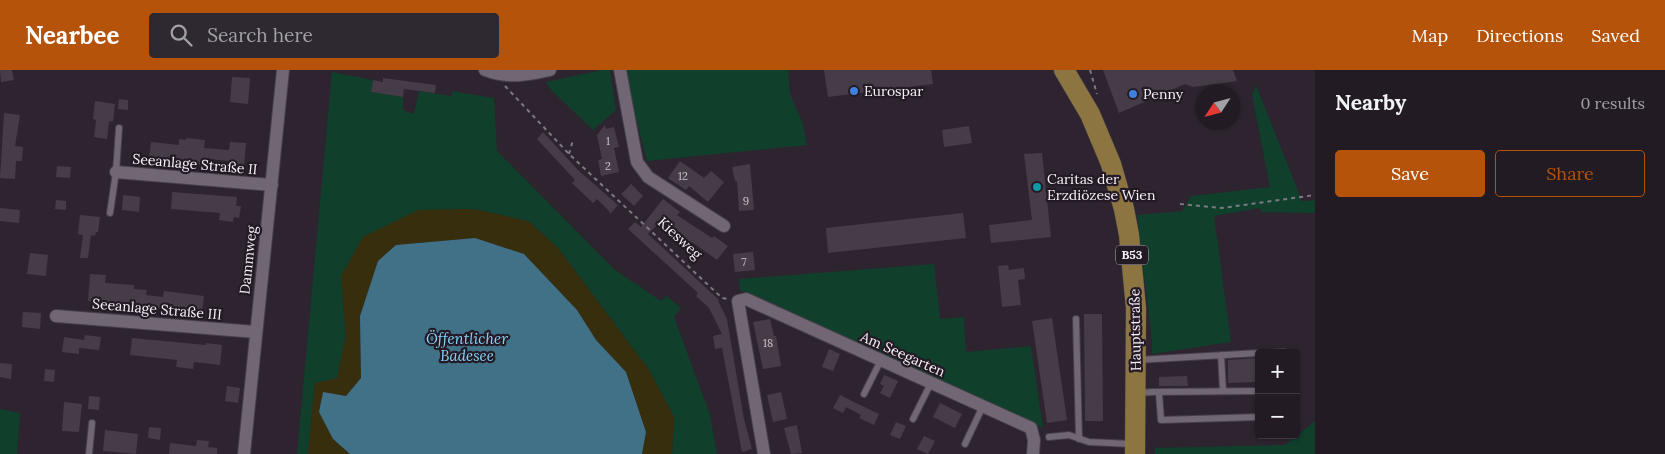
<!DOCTYPE html>
<meta charset="utf-8">
<style>
body{margin:0;font-family:Lora,serif;background:#2e2830;color:#f1f3f6}
.controls{position:absolute;right:15px;bottom:15px;display:grid;overflow:hidden;border-radius:5px;box-shadow:0 1px 4px #0004}
.controls button{width:45px;height:45px;display:grid;place-items:center;padding:0;border:0;border-bottom:1px solid #3f3941;background:#221b23;color:#f1f3f6;font:25px sans-serif}
.compass{position:absolute;left:1195px;top:15px;width:45px;height:45px;border-radius:50%;background:#221b23;box-shadow:0 1px 4px #0004;rotate:234deg}
.list{margin:0;padding:0;list-style:none}
h2{display:flex;justify-content:space-between;align-items:center;height:65px;margin:0;padding:0 20px;font-size:21px}
h2 small{font-size:16px;font-weight:400;color:#a2a1a6}
.actions{display:flex;gap:10px;padding:15px 20px}
.actions a{flex:1;padding:11px 0;border:1px solid #b45309;border-radius:5px;text-align:center;font-size:18px;color:#b45309}
.actions .main{background:#b45309;color:#fff}
.icon{flex:none;width:28px;height:28px;fill:none;stroke:currentColor;stroke-width:2;stroke-linecap:round;stroke-linejoin:round}
.map{position:relative;flex:none;width:1315px;height:384px;overflow:hidden}
header{display:flex;align-items:center;gap:30px;box-sizing:border-box;height:70px;padding:0 25px;background:#b45309;color:#fff}
header strong{font-size:24px}
nav{display:flex;gap:28px;margin-inline-start:auto;font-size:18px}
.search{width:350px;height:45px;background:#2e2830;display:flex;align-items:center;gap:12px;box-sizing:border-box;padding:0 18px;border-radius:5px;color:#a2a1a6;font-size:19px}
main{display:flex}
aside{flex:1;background:#221b23}
.map>svg:first-child{display:block}
.green{fill:#103f2c}
.sand{fill:#372e0e}
.water{fill:#417187}
.building{fill:#463c48}
.lines{fill:none;stroke-linecap:round;stroke-linejoin:round}
.lane-casing{stroke:#473f49;stroke-width:8}
.street-casing{stroke:#473f49;stroke-width:14}
.primary-casing{stroke:#473f49;stroke-width:21}
.path{stroke:#807882;stroke-width:2;stroke-dasharray:4 4;stroke-linecap:butt}
.lane{stroke:#716673;stroke-width:6}
.street{stroke:#716673;stroke-width:12}
.primary{stroke:#8c7541;stroke-width:20}
.shop-dot{fill:#3f7fe0;stroke:#231a25;stroke-width:2}
.culture-dot{fill:#0f9aa8;stroke:#231a25;stroke-width:2}
.labels{text-anchor:middle;stroke-width:4.5;stroke-linejoin:round;paint-order:stroke}
.number-label{font-size:11px;fill:#ccc4cd}
.shield{fill:#231a25;stroke:#b8b0b9;stroke-width:1}
.shield-label{font-size:12px;font-weight:bold;fill:#f8f1f9}
.poi-label{font-size:14px;fill:#f8f1f9;stroke:#231a25;text-anchor:start}
.street-label{font-size:14px;fill:#f8f1f9;stroke:#231a25}
.water-label{font-size:15px;font-style:italic;fill:#85d3f9;stroke:#231a25}
</style>
<header>
<strong>Nearbee</strong>
<div class="search"><svg class="icon" aria-label="search" viewBox="0 0 24 24"><circle cx="10" cy="10" r="6"/><path d="M15 15l6 6"/></svg>Search here</div>
<nav><a>Map</a><a>Directions</a><a>Saved</a></nav>
</header>
<main>
<div class="map">
<svg width="1315" height="384" viewBox="0 0 1315 384">
<rect width="100%" height="100%" fill="#2d242f"/>
<path class="green" d="M602,0H610L616,40L593,60L552,21L546,12Z
M624,0H789C788,24 791,26 800,47C804,56 805,66 807,75L647,91Z
M332,2L373,10L371,22L403,27V40L414,44L419,21L451,26L452,21L494,28L497,81L615,200L661,231L667,226L681,238L674,247L710,345L717,384H672L674,347L649,300L558,178L528,151L473,139L418,140L341,206L346,266L337,309L315,313L308,384H297Z
M1256,15L1302,131L1315,130V143L1261,142L1260,138L1214,146L1231,272L1152,284V271L1137,145L1182,141L1191,126L1270,117L1252,25Z
M934,194L940,249L964,247L966,282L1031,276L1043,358L740,220L739,209Z
M0,339L20,343L17,384H0Z
M1315,351V384H1155V378L1285,375Z"/>
<path class="sand" d="M473,139L528,151L558,178L649,300L674,347L672,384H642L646,362L626,302L596,270L577,240L524,184L475,168L396,175L378,191L360,246L361,308L346,326L323,323L319,342L333,369L350,384H308L315,313L337,308L346,266L341,206L363,167L418,140Z"/>
<path class="water" d="M475,168L524,184L577,240L596,270L626,302L646,362L642,384H350L333,369L319,342L323,322L346,326L361,308L360,246L378,191L396,175Z"/>
<path class="building" d="M0,0H12L14,10L1,12Z
M824,0H931L933,14L828,27Z
M1103,0H1233L1237,11L1193,17L1185,14L1119,43Z
M232,7L250,8L248,34L230,32Z
M383,8L436,15L435,23L404,19L403,27L371,22L373,10L383,12Z
M119,29L128,30V40L118,39Z
M95,31L115,34L113,52L109,51L107,69L94,67L96,50L93,49Z
M4,43L20,45L15,76L23,77L22,91H16L15,109L0,108Z
M605,55L606,59L614,57L619,77L614,78L619,102L601,106L598,90L602,89L597,65Z
M969,56L972,73L944,77L942,60Z
M543,62L578,100L618,135L610,144L609,141L597,129L593,133L572,113L575,110L537,69Z
M186,68L205,70L204,78L229,80L230,72L246,73L244,97L228,95V91L210,89L209,95L149,89L151,72L179,75V69L186,70Z
M1042,83L1051,167L991,173L989,155L1032,150L1024,84Z
M680,91L704,108L711,101L724,112L708,132L689,116L686,120L668,108Z
M750,94L754,140L739,141L737,111H735L732,97Z
M57,96L71,97L70,108L56,107Z
M631,114L643,126L634,136L621,124Z
M172,122L237,127L236,136H241L239,148L234,147L233,152L219,150L220,143L171,139Z
M123,125L140,127L139,142L122,140Z
M663,129L680,142L677,145L712,168L714,166L728,176L717,190L692,172L689,175L659,153L648,164L719,230L718,231L727,249L744,349L752,379L742,382L722,278L715,279L713,266L722,264L709,238L696,226L698,223L628,159L635,152L641,157Z
M56,130L66,131V140L55,139Z
M0,138L20,140L19,153L0,151Z
M963,143L966,168L828,183L826,158Z
M80,145L100,147L98,162H96L95,166L91,165L88,188H80L83,165L78,164Z
M753,182L755,200L735,202L733,184Z
M30,183L48,185L46,206L27,204Z
M1008,195L1009,200L1024,198L1025,209L1018,210L1021,235L1002,237L998,196Z
M90,204L106,205L105,213L134,215V219L147,220L146,225L163,227L164,221L204,226L202,243L88,231Z
M23,242L41,243L40,259L22,257Z
M1084,244H1102L1103,351H1085Z
M1052,248L1067,350L1047,353L1032,251Z
M770,249L774,266H776L781,296L763,299L753,252Z
M85,265L101,267L99,280L79,278V284L62,282L64,267L84,270Z
M132,268L206,275V273L222,275L220,295L194,292L193,299L176,297L177,290L130,285Z
M829,279L840,284L833,301L822,297Z
M1258,288V312L1228,313V290Z
M0,293L12,294L11,309L0,307Z
M45,299L55,300L54,312L44,311Z
M884,305L898,311L890,328L880,323L884,316L880,314Z
M1187,306L1188,316H1159V307Z
M227,316L240,318L238,333L225,331Z
M781,322L787,349L773,352L767,325Z
M840,325L850,330L843,343L833,338Z
M89,326L100,327L99,340L88,339Z
M850,330L879,344L874,355L859,348L861,345L846,337Z
M64,332L82,334L79,362L62,361Z
M940,333L962,344L955,358L933,347Z
M896,352L906,356L900,369L890,365Z
M797,355L802,383L791,384L784,358Z
M149,357L161,358L160,370L148,368Z
M105,360L138,364L136,384L103,381Z
M924,366L935,371L928,384L917,379Z
M197,370L209,371L208,377L217,378V384H169L170,373L196,376Z"/>
<g class="lines">
<defs>
<path id="lane" d="M110,143L116,102L119,58
M1076,249L1079,369
M1269,283L1284,282
M1221,285L1223,321
M1137,290L1259,283
M1137,323L1153,322L1259,321
M1159,323L1161,350L1259,347
M864,324L881,290
M913,349L931,313
M1049,367L1069,365L1089,372L1132,374
M965,374L983,336
M89,384L92,353"/>
<path id="street" d="M485,0C508,9 528,5 550,0
M620,0L637,92L648,107L724,156
M116,102L272,115
M56,246L256,262
M244,384L283,0
M764,384L738,231L746,229L1031,358L1034,370L1033,384"/>
<path id="primary" d="M1064,0L1090,44L1111,94L1124,139L1129,165L1136,238L1135,384"/>
</defs>
<use href="#lane" class="lane-casing"/>
<use href="#street" class="street-casing"/>
<use href="#primary" class="primary-casing"/>
<path class="path" d="M1090,0L1097,24
M505,16L569,84L722,228L728,229
M569,84L573,70
M1180,134L1222,138L1315,125"/>
<use href="#lane" class="lane"/>
<use href="#street" class="street"/>
<use href="#primary" class="primary"/>
</g>
<g class="shop-dot">
<circle cx="854" cy="21" r="5"/>
<circle cx="1133" cy="24" r="5"/>
</g>
<circle class="culture-dot" cx="1037" cy="117" r="5"/>
<g class="labels">
<g class="number-label">
<text x="608" y="75">1</text>
<text x="608" y="100">2</text>
<text x="683" y="110">12</text>
<text x="746" y="135">9</text>
<text x="744" y="196">7</text>
<text x="768" y="277">18</text>
</g>
<rect class="shield" x="1116" y="175.5" width="32" height="19" rx="4"/>
<g class="shield-label">
<text x="1132" y="189">B53</text>
</g>
<g class="poi-label">
<text x="864" y="26">Eurospar</text>
<text x="1143" y="29">Penny</text>
<text x="1047" y="114">Caritas der<tspan x="1047" dy="16">Erzdiözese Wien</tspan></text>
</g>
<g class="street-label">
<text transform="translate(195 94) rotate(5)" y="5">Seeanlage Straße II</text>
<text transform="translate(680 168) rotate(43)" y="5">Kiesweg</text>
<text transform="translate(248 190) rotate(-84)" y="5">Dammweg</text>
<text transform="translate(157 239) rotate(5)" y="5">Seeanlage Straße III</text>
<text transform="translate(1135 260) rotate(-91)" y="5">Hauptstraße</text>
<text transform="translate(903 284) rotate(24)" y="5">Am Seegarten</text>
</g>
<g class="water-label">
<text x="467" y="274">Öffentlicher<tspan x="467" dy="17">Badesee</tspan></text>
</g>
</g>
</svg>
<div class="controls">
<button>+</button>
<button>−</button>
</div>
<svg class="compass" viewBox="-18 -18 36 36"><path d="M0-13l5 13h-10z" fill="#e53935"/><path d="M0 13l5-13h-10z" fill="#a2a1a6"/></svg>
</div>
<aside>
<h2>Nearby<small>0 results</small></h2>
<ul class="list">
</ul>
<div class="actions"><a class="main">Save</a><a>Share</a></div>
</aside>
</main>
